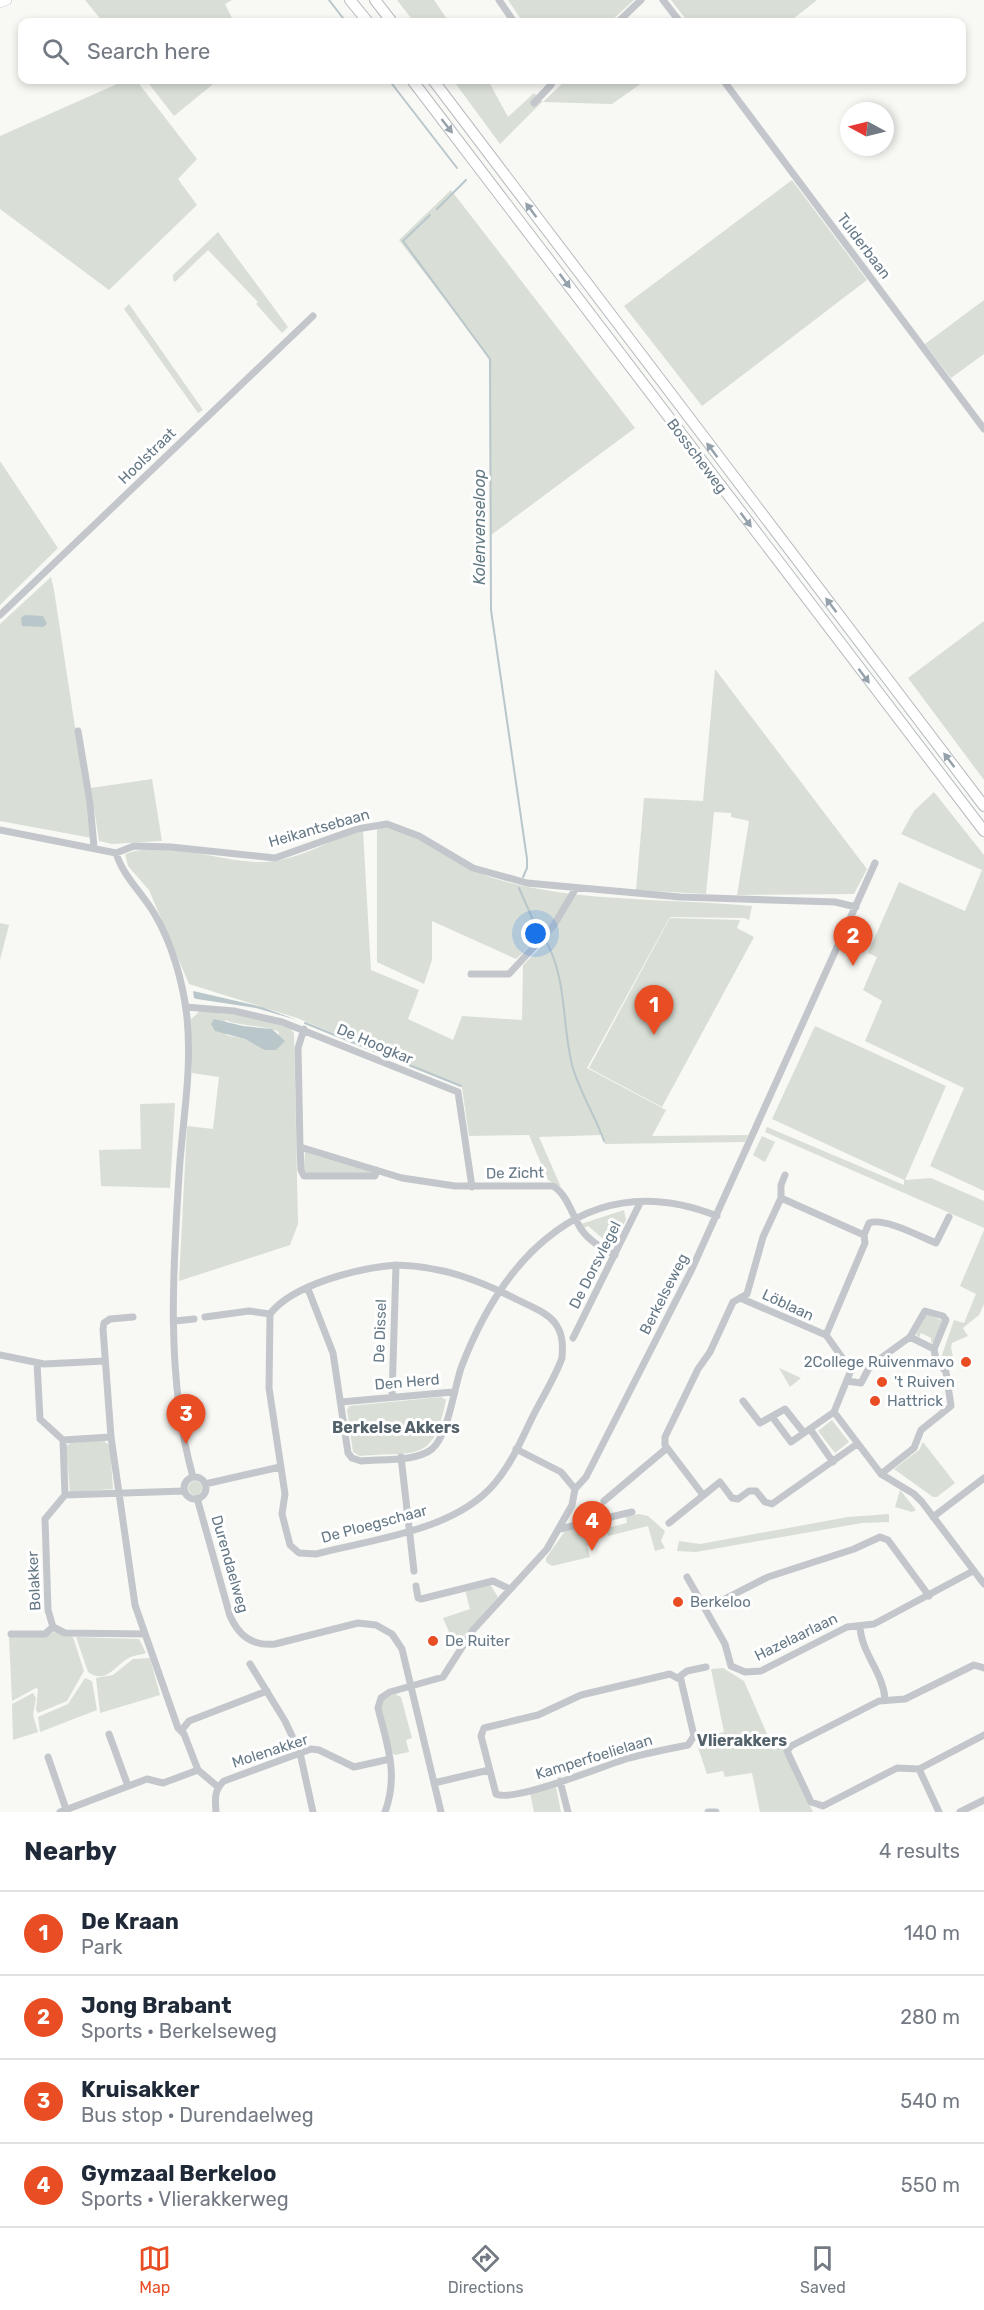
<!DOCTYPE html>
<meta charset="utf-8">
<style>
body{margin:0;font-family:Rubik,sans-serif;background:#f6f6f7;color:#1f2937}
.compass{position:absolute;left:840px;top:102px;width:54px;height:54px;border-radius:50%;background:#fff;box-shadow:0 3px 9px #0003;rotate:277deg}
.you{position:absolute;left:536px;top:934px;width:21px;height:21px;margin:-15px;border:4px solid #fff;border-radius:50%;background:#1a73e8;box-shadow:0 0 0 9px #1a73e833}
.badge{display:grid;place-items:center;width:39px;height:39px;border-radius:50%;background:#e84d24;color:#fff;font-size:20px;font-weight:700}
.pin{position:absolute;translate:-50% -50px;filter:drop-shadow(0 2px 3px #0008)}
.pin::after{content:'';position:absolute;top:32px;width:21px;height:18px;background:inherit;clip-path:polygon(0 0,100% 0,50% 100%)}
.list{margin:0;padding:0;list-style:none}
h2{display:flex;justify-content:space-between;align-items:center;height:78px;margin:0;padding:0 24px;font-size:26px}
h2 small{font-size:20px;font-weight:400;color:#747a83}
.list li{display:grid;grid-template-columns:39px 1fr auto;gap:18px;align-items:center;box-sizing:border-box;height:84px;padding:0 24px;border-top:2px solid #e0e1e3}
.list b{display:block;font-size:22px;white-space:nowrap}
.list p{margin:0;font-size:20px;white-space:nowrap;color:#747a83}
.list em{font-size:20px;font-style:normal;color:#747a83}
.icon{flex:none;width:33px;height:33px;fill:none;stroke:currentColor;stroke-width:2;stroke-linecap:round;stroke-linejoin:round}
.map{position:relative;flex:none;width:984px;height:1812px;overflow:hidden}
.search{position:absolute;background:#fff;box-shadow:0 3px 9px #0003;left:18px;right:18px;top:18px;height:66px;display:flex;align-items:center;gap:15px;box-sizing:border-box;padding:0 21px;border-radius:12px;color:#747a83;font-size:22px}
.sheet{height:414px;background:#fff}
nav{display:flex;justify-content:space-around;align-items:center;box-sizing:border-box;height:84px;border-top:2px solid #e0e1e3;background:#fff;font-size:16px;color:#747a83}
nav a{display:grid;justify-items:center;gap:3px}
nav .on{color:#e84d24}
.map>svg:first-child{display:block}
.green{fill:#d9dfd6;fill-rule:evenodd}
.water{fill:#b9c6ca}
.lines{fill:none;stroke-linecap:round;stroke-linejoin:round}
.stream{stroke:#b9c6ca;stroke-width:2}
.secondary-casing{stroke:#b5bbbf;stroke-width:10}
.primary-casing{stroke:#b6bbbe;stroke-width:12}
.street{stroke:#c3c7cb;stroke-width:7}
.secondary{stroke:#fff;stroke-width:9}
.primary{stroke:#fff;stroke-width:10}
.oneway{fill:#94a1ab}
.poi-dot{fill:#e84d24;stroke:#fff;stroke-width:2}
.labels{text-anchor:middle;stroke-width:6;stroke-linejoin:round;paint-order:stroke}
.street-label{font-size:15px;fill:#667987;stroke:#fff}
.poi-label{font-size:15px;fill:#667987;stroke:#fff;text-anchor:start}
.water-label{font-size:16px;font-style:italic;fill:#627a83;stroke:#fff}
.neighbourhood-label{font-size:16px;font-weight:bold;fill:#54626b;stroke:#fff}
</style>
<div class="map">
<svg width="984" height="1812" viewBox="0 0 984 1812">
<rect width="100%" height="100%" fill="#f8f8f5"/>
<path class="green" d="M85,0H232L225,4L234,22H103Z
M397,0H434L449,22H414Z
M508,0H634L610,22H523Z
M671,0H816V1L789,22H688Z
M126,80H136L197,159L178,179L197,205L109,290L0,209V136Z
M146,80H218L174,116Z
M453,80H488L508,117L534,93L543,102L566,80H646L612,104L542,102L500,144Z
M792,180L867,280L702,406L624,306Z
M451,190L635,428L491,535V359L399,240Z
M218,232L288,327L282,333L256,304L258,302L208,250L175,282L173,280V275Z
M984,300V354L951,378L925,344Z
M129,304L203,410L198,413L124,309Z
M0,461L58,548L0,605Z
M51,577L54,590L92,838L0,821V624Z
M984,621V780L908,678Z
M715,669L867,869L854,894L737,895L749,821L731,817V813L714,812L706,894L636,890L644,798L703,801Z
M152,779L162,841L112,844L99,841L91,788Z
M934,792L984,855V1191L930,1166L964,1088L865,1041L882,1001L863,990L877,957L868,953L899,882L965,911L982,870L901,834L914,811Z
M377,828C418,824 455,867 493,878C574,903 668,898 752,906L749,920L744,918L670,917L587,1068L666,1110L652,1136L748,1135L745,1142L605,1144L602,1135L539,1137L561,1187L548,1180L529,1135L469,1136L462,1087L297,1018L189,984L149,890L128,866L125,854C170,838 221,864 266,862C297,860 330,841 358,830L363,831L371,970L419,990L408,1019L453,1040L462,1016L522,1020L523,965L546,942L542,935L516,959L432,921V960L424,984L377,962Z
M670,918L740,920L737,928L754,937L662,1107L589,1068Z
M0,923L9,925L0,960Z
M200,1011L248,1016L290,1028L294,1033L298,1224L290,1245L179,1281L187,1126L213,1129L219,1077L192,1073L191,1019ZM225,1020C243,1027 266,1025 279,1032L276,1050H264L245,1039L226,1035Z
M815,1026L946,1086L905,1180L931,1178L984,1201V1228L765,1132L767,1127L904,1185V1180L772,1119Z
M175,1103L170,1188L101,1186L99,1150L141,1149L140,1104Z
M762,1136L775,1142L765,1162L753,1155Z
M305,1152L369,1171L370,1173H307L304,1169Z
M624,1210L626,1220L610,1250L608,1243L588,1226L584,1228L581,1224Z
M984,1230V1304L979,1315L963,1328L968,1336L952,1343L951,1348L953,1356L945,1360L942,1355L954,1320L964,1323L976,1294L960,1286Z
M927,1314L943,1321L935,1340L931,1343V1338L921,1333L919,1338L916,1334Z
M779,1368L801,1378L790,1387Z
M441,1397L446,1400C433,1464 417,1451 360,1456L353,1452L347,1410L349,1406Z
M832,1420L849,1442L835,1453L818,1431Z
M103,1440L110,1446L113,1489L70,1492L66,1447L70,1443Z
M923,1442L955,1483L937,1497H933L894,1469L919,1450Z
M188 1488a7 7 0 1 1 14 0a7 7 0 1 1-14 0Z
M900,1490L916,1510L912,1512L895,1507Z
M639,1514L648,1516L665,1531L661,1541L665,1548L655,1551L648,1526L608,1536L606,1529L589,1533L592,1545L587,1546L590,1557L552,1566L546,1562V1558L565,1531L609,1521L611,1527L627,1523L626,1517Z
M889,1514V1522L862,1523L696,1552L677,1551L679,1541L700,1544L848,1517Z
M490,1584L498,1597L455,1646L443,1618L470,1609L465,1590Z
M54,1632L73,1637L84,1671L67,1701L38,1713L36,1710L38,1689L36,1688L12,1701L9,1637H45Z
M76,1637L139,1639L146,1653C141,1655 136,1655 131,1657C117,1662 107,1686 88,1672Z
M150,1658L160,1695L100,1713L96,1678L113,1675L133,1659Z
M723,1668L744,1681L774,1750L782,1746L813,1812H760L752,1773L725,1777L723,1771L707,1774L695,1739L724,1732L711,1669Z
M85,1678L92,1681L97,1710L40,1732L38,1717L68,1704Z
M33,1693L36,1698L33,1715L38,1732L13,1740L12,1704Z
M395,1694L401,1697L412,1738L406,1740L409,1752L395,1755L392,1753L381,1707L383,1700Z
M556,1787L561,1812H534L530,1793Z"/>
<path class="water" d="M25,615L43,616L47,624L43,627L22,626L21,618Z
M193,991L262,1007L297,1020L256,1008L197,999L194,998Z
M214,1019L243,1026L272,1029L285,1041L276,1050H264L245,1039L215,1031L211,1024Z"/>
<g class="lines">
<path class="stream" d="M329,0L346,22
M389,80L457,168
M437,209L466,180
M430,215L403,241L490,359L491,610L527,859V868L523,877
M519,888L540,936
M547,943C567,981 562,1024 572,1065C579,1091 595,1115 604,1141
M305,1023L461,1086"/>
<defs>
<path id="secondary" d="M0,3L7,0"/>
<path id="primary" d="M350,0L368,22
M375,0L392,22
M412,80L984,831
M433,80L984,806"/>
</defs>
<use href="#secondary" class="secondary-casing"/>
<use href="#primary" class="primary-casing"/>
<path class="street" d="M499,0L514,22
M663,0L680,22
M618,22L641,0
M723,80L984,429
M534,103L551,85L553,80
M0,615L313,316
M78,731L90,803L94,847
M0,830L116,853L134,846L171,847L275,858L357,829L387,824L419,836L473,868L527,883L680,897L835,902L856,907
M116,853C123,876 142,893 154,913C172,943 183,982 187,1017C192,1066 184,1112 180,1161C173,1263 165,1377 193,1477
M471,974H509L554,925L576,888
M186,1007L234,1011L282,1022L458,1092L472,1187
M304,1029L298,1048L300,1147L402,1178L455,1186H553C567,1194 572,1215 581,1229C589,1241 602,1248 615,1255
M300,1147L301,1170L304,1176H375L377,1170
M781,1198L864,1235
M396,1265C442,1266 479,1280 520,1301C532,1307 546,1312 555,1323C563,1334 563,1345 562,1358C554,1380 541,1399 531,1420C521,1441 511,1464 495,1483C455,1531 373,1539 316,1554L299,1553L290,1545L282,1514L285,1494L269,1388L270,1314C293,1284 359,1268 396,1265Z
M308,1289L333,1353L348,1453L352,1458L361,1461C381,1459 416,1462 432,1449C448,1436 454,1389 461,1368C504,1256 587,1165 717,1216
M740,1298L826,1335L865,1243L864,1235L869,1223C884,1217 921,1237 936,1243L949,1217
M133,1317L110,1319L104,1323L103,1329L111,1437L135,1605L178,1728L184,1734L198,1770
M205,1317L249,1311L270,1314
M175,1321L194,1319
M826,1335L851,1370L834,1412L881,1474L914,1494L922,1502L984,1584
M910,1337L934,1349
M573,1338L640,1203
M0,1355L44,1364L105,1361
M37,1363L40,1419L63,1440
M847,1381L861,1383L870,1366L910,1337L925,1311L943,1316L946,1320L934,1349L936,1360L946,1372L951,1406L921,1430L914,1448L881,1474
M392,1397L396,1265
M743,1401L760,1423L785,1409L804,1433
M341,1402L453,1392
M773,1418L791,1442L834,1412
M810,1429L833,1462
M111,1437L63,1440L65,1495L184,1491
M516,1449L561,1472L575,1489
M401,1457L414,1571
M184 1488a11 11 0 1 1 22 0a11 11 0 1 1-22 0Z
M205,1484L280,1467
M703,1495L665,1445V1437L698,1369L710,1352L733,1302L747,1294L763,1237L781,1198V1185L785,1175
M197,1498L230,1616C239,1636 252,1646 275,1644L358,1623L376,1625L392,1634L402,1649L441,1812
M604,1501L667,1448
M933,1517L984,1478
M669,1523L720,1482L732,1498L738,1499L749,1491H756L765,1502L772,1504L857,1444
M560,1529L632,1512
M687,1577L725,1644L731,1666L745,1672L761,1671L847,1627L874,1624L973,1571
M416,1586L418,1598L421,1599L493,1581L510,1589
M705,1609L768,1577L854,1549L880,1537L888,1540L929,1596
M860,1626C861,1653 883,1672 885,1699
M53,1627L65,1633L144,1634
M11,1634H45L53,1627L48,1610L45,1519L65,1495
M250,1664L285,1721L300,1753L313,1812
M984,1668L974,1665L905,1699L879,1701L791,1746L787,1751L811,1802L823,1806L897,1768L919,1769L984,1735
M670,1674L681,1680L694,1736L688,1745C668,1749 648,1753 629,1758C605,1765 514,1803 496,1794L481,1736L484,1728L538,1715L581,1695Z
M679,1677L687,1671L706,1667
M181,1731L189,1721L267,1691
M109,1734L128,1786
M48,1757L66,1809
M919,1769L939,1812
M560,1781L568,1812
M434,1783L489,1770
M60,1812L147,1779L163,1783L198,1770L218,1787
M216,1812C215,1799 214,1790 224,1781L311,1749L319,1750L354,1767L390,1759
M385,1812C399,1774 387,1745 378,1708L381,1698L390,1692L443,1677L473,1630L547,1549L572,1505L575,1489L586,1477L691,1271L875,863
M708,1812H716
M960,1812L984,1800"/>
<use href="#secondary" class="secondary"/>
<use href="#primary" class="primary"/>
</g>
<defs><path id="oneway-solid" d="M-6-.8H1V-3.2L6.5 0L1 3.2V.8H-6Z" transform="scale(1.5)"/></defs>
<g class="oneway">
<use href="#oneway-solid" transform="translate(447 126) rotate(52)"/>
<use href="#oneway-solid" transform="translate(531 210) rotate(-127)"/>
<use href="#oneway-solid" transform="translate(565 281) rotate(53)"/>
<use href="#oneway-solid" transform="translate(712 450) rotate(-127)"/>
<use href="#oneway-solid" transform="translate(746 520) rotate(53)"/>
<use href="#oneway-solid" transform="translate(831 605) rotate(-127)"/>
<use href="#oneway-solid" transform="translate(864 676) rotate(53)"/>
<use href="#oneway-solid" transform="translate(949 760) rotate(-127)"/>
</g>
<g class="poi-dot">
<circle cx="966" cy="1362" r="6"/>
<circle cx="882" cy="1382" r="6"/>
<circle cx="875" cy="1401" r="6"/>
<circle cx="678" cy="1602" r="6"/>
<circle cx="433" cy="1641" r="6"/>
</g>
<g class="labels">
<g class="street-label">
<text transform="translate(864 246) rotate(53)" y="5">Tulderbaan</text>
<text transform="translate(147 456) rotate(-44)" y="5">Hoolstraat</text>
<text transform="translate(697 456) rotate(53)" y="5">Bosscheweg</text>
<text transform="translate(319 828) rotate(-16)" y="5">Heikantsebaan</text>
<text transform="translate(375 1044) rotate(23)" y="5">De Hoogkar</text>
<text transform="translate(515 1173) rotate(-1)" y="5">De Zicht</text>
<text transform="translate(595 1265) rotate(-63)" y="5">De Dorsvlegel</text>
<text transform="translate(664 1294) rotate(-63)" y="5">Berkelseweg</text>
<text transform="translate(788 1305) rotate(25)" y="5">Löblaan</text>
<text transform="translate(380 1331) rotate(-88)" y="5">De Dissel</text>
<text transform="translate(407 1382) rotate(-5)" y="5">Den Herd</text>
<text transform="translate(374 1524) rotate(-15)" y="5">De Ploegschaar</text>
<text transform="translate(230 1564) rotate(74)" y="5">Durendaelweg</text>
<text transform="translate(34 1581) rotate(-93)" y="5">Bolakker</text>
<text transform="translate(796 1637) rotate(-26)" y="5">Hazelaarlaan</text>
<text transform="translate(270 1751) rotate(-18)" y="5">Molenakker</text>
<text transform="translate(594 1757) rotate(-17)" y="5">Kamperfoelielaan</text>
</g>
<g class="poi-label">
<text x="954" y="1367" text-anchor="end">2College Ruivenmavo</text>
<text x="894" y="1387">'t Ruiven</text>
<text x="887" y="1406">Hattrick</text>
<text x="690" y="1607">Berkeloo</text>
<text x="445" y="1646">De Ruiter</text>
</g>
<g class="water-label">
<text transform="translate(479 527) rotate(-90)" y="6">Kolenvenseloop</text>
</g>
<g class="neighbourhood-label">
<text x="396" y="1433">Berkelse Akkers</text>
<text x="742" y="1746">Vlierakkers</text>
</g>
</g>
</svg>
<svg class="compass" viewBox="-18 -18 36 36"><path d="M0-13l5 13h-10z" fill="#e53935"/><path d="M0 13l5-13h-10z" fill="#747a83"/></svg>
<div class="you"></div>
<div class="pin badge" style="left:654px;top:1035px">1</div>
<div class="pin badge" style="left:853px;top:966px">2</div>
<div class="pin badge" style="left:186px;top:1444px">3</div>
<div class="pin badge" style="left:592px;top:1551px">4</div>
<div class="search"><svg class="icon" aria-label="search" viewBox="0 0 24 24"><circle cx="10" cy="10" r="6"/><path d="M15 15l6 6"/></svg>Search here</div>
</div>
<section class="sheet">
<h2>Nearby<small>4 results</small></h2>
<ul class="list">
<li><span class="badge">1</span><div><b>De Kraan</b><p>Park</p></div><em>140 m</em></li>
<li><span class="badge">2</span><div><b>Jong Brabant</b><p>Sports · Berkelseweg</p></div><em>280 m</em></li>
<li><span class="badge">3</span><div><b>Kruisakker</b><p>Bus stop · Durendaelweg</p></div><em>540 m</em></li>
<li><span class="badge">4</span><div><b>Gymzaal Berkeloo</b><p>Sports · Vlierakkerweg</p></div><em>550 m</em></li>
</ul>
</section>
<nav>
<a class="on"><svg class="icon" aria-label="map" viewBox="0 0 24 24"><path d="M3 6l6-2 6 2 6-2v14l-6 2-6-2-6 2zM9 4v14M15 6v14"/></svg>Map</a>
<a><svg class="icon" aria-label="directions" viewBox="0 0 24 24"><path d="M12 3l9 9-9 9-9-9zM9 14v-3h6M13 9l2 2-2 2"/></svg>Directions</a>
<a><svg class="icon" aria-label="saved" viewBox="0 0 24 24"><path d="M7 4h10v16l-5-4-5 4z"/></svg>Saved</a>
</nav>
